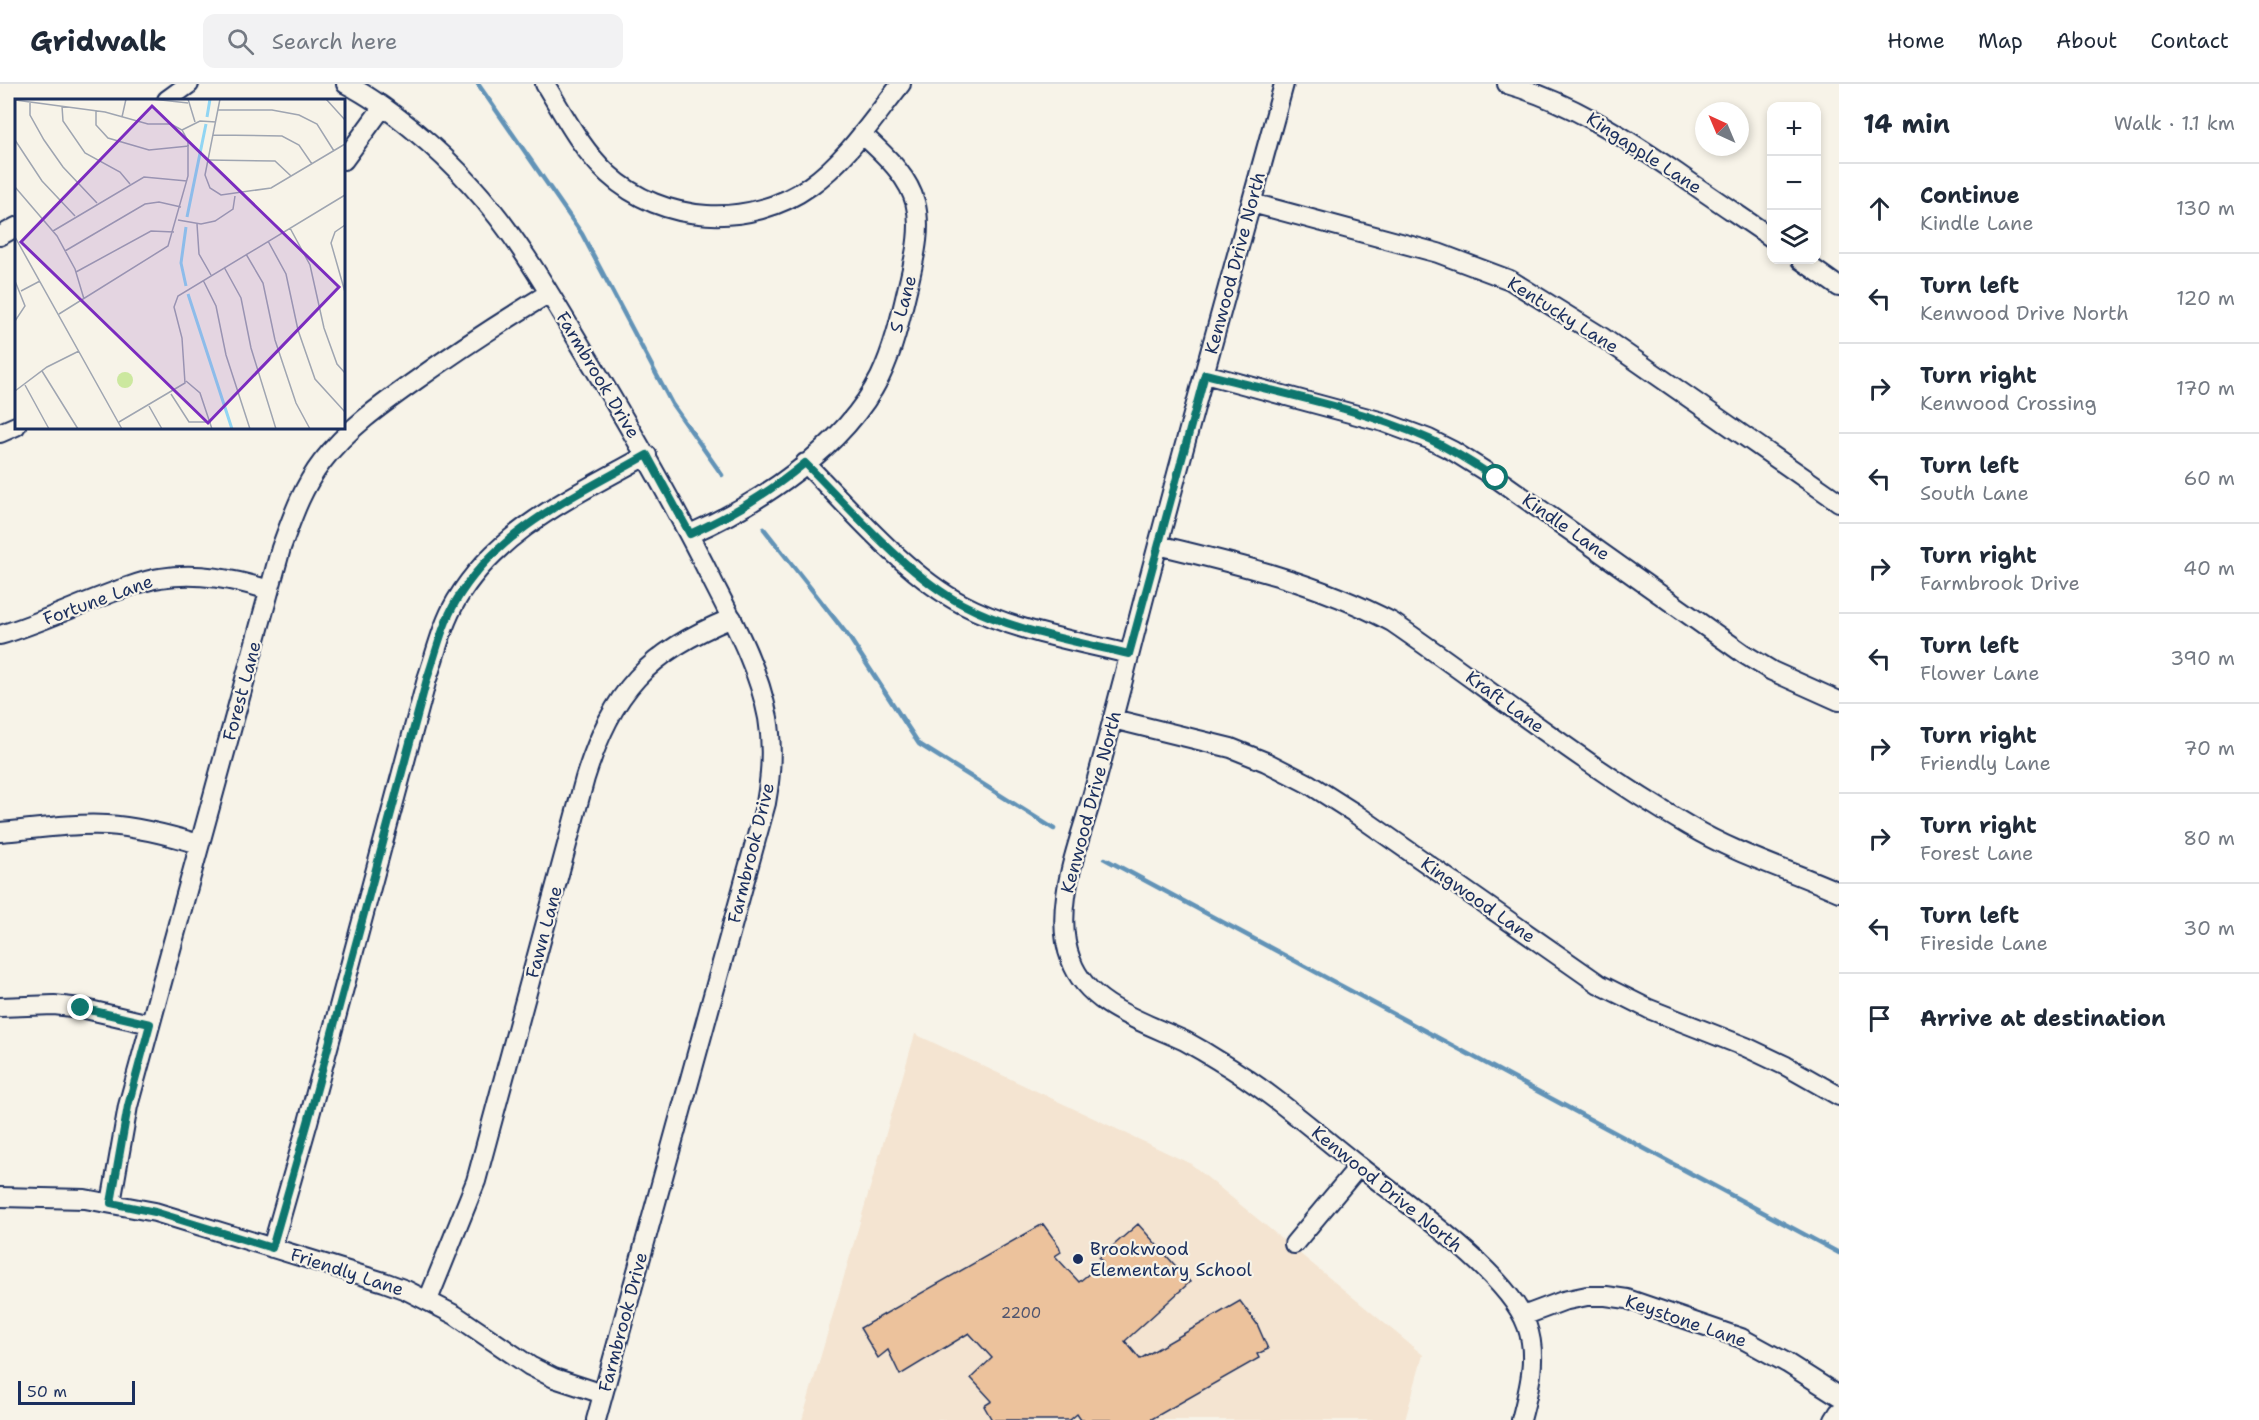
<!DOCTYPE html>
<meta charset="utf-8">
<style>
body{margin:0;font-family:"Shantell Sans",sans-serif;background:#f2f2f3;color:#1f2937}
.controls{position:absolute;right:18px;top:18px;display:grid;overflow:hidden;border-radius:12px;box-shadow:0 3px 9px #0003}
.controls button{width:54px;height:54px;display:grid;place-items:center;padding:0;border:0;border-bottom:2px solid #e0e1e3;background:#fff;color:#1f2937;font:30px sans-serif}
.compass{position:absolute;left:1695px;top:18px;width:54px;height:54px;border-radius:50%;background:#fff;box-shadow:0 3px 9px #0003;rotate:316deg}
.scale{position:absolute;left:18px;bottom:15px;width:117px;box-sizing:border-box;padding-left:6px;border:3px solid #1b2f5e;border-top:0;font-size:16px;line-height:21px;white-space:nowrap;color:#1b2f5e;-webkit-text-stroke:4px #f7f3e8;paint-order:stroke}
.stop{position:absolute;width:18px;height:18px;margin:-14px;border:4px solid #0f766e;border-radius:50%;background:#fff}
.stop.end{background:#0f766e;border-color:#fff;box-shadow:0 2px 6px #0008}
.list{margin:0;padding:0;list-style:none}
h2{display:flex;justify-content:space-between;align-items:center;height:78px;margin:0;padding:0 24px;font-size:26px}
h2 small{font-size:20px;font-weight:400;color:#747a83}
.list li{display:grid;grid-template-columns:39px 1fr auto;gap:18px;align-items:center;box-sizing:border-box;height:90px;padding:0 24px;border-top:2px solid #e0e1e3}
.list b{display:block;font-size:22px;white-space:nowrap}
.list p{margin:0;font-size:20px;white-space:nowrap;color:#747a83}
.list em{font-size:20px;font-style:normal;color:#747a83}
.icon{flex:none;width:33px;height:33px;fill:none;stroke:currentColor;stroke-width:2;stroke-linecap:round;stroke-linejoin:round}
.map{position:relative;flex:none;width:1839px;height:1336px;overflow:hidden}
header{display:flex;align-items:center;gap:36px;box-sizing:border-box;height:84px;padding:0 30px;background:#fff;border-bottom:2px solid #e0e1e3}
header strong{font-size:28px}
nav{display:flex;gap:33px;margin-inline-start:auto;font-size:21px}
.search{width:420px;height:54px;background:#f2f2f3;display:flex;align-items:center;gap:15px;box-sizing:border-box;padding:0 21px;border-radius:12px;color:#747a83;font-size:22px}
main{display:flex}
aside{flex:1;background:#fff}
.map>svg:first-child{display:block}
.built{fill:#f4e4d1}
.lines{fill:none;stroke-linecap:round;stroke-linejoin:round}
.stream{stroke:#6293b7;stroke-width:4.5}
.building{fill:#ecc29c;stroke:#1b2f5e;stroke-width:1.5}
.street-casing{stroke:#1b2f5e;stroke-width:22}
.street{stroke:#f7f3e8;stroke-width:18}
.route{stroke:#0f766e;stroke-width:8}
.poi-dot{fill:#1b2f5e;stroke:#f7f3e8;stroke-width:2}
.labels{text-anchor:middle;stroke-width:4.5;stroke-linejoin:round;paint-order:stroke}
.number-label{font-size:15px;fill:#4f546e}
.street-label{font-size:18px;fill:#1b2f5e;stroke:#f7f3e8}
.poi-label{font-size:18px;fill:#1b2f5e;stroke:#f7f3e8;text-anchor:start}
.inset-river{fill:none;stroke:#91d5f3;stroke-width:3}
.inset-road{fill:none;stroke:#9fa5b1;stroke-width:1.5}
.view{fill:#7b2cbf;fill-opacity:0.15;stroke:#7b2cbf;stroke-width:3}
.inset-edge{fill:none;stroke:#1b2f5e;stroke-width:3}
</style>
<header>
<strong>Gridwalk</strong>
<div class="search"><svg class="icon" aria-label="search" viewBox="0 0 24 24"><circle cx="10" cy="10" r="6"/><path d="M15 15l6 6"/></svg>Search here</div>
<nav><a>Home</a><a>Map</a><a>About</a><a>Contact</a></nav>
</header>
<main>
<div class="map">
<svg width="1839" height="1336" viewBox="0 0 1839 1336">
<rect width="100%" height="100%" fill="#f7f3e8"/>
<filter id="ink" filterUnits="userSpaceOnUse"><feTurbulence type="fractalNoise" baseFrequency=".0167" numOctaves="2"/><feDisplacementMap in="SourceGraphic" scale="12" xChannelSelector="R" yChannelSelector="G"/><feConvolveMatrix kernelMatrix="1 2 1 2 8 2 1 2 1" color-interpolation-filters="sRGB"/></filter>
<g filter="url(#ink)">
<path class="built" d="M915,950L1191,1080L1423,1271L1405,1336H802Z"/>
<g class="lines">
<path class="stream" d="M478,0L582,150L672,320L722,391
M764,445L849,553L919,660L1054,745
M1105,775L1839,1169"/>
</g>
<path class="building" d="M1043,1140L1059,1162L1061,1168L1055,1172L1079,1198L1103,1178L1099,1174L1138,1140L1190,1198L1125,1257L1140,1275L1240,1217L1257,1240L1268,1265L1257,1270L1259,1274L1150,1336H1081L1077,1330L1070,1336H992L984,1322L992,1317L971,1294L992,1274L969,1249L900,1291L888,1266L878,1274L860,1244Z"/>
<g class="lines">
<defs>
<path id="street" d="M346,0C389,22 440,66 472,102C521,156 556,221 593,282C636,354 677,425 714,500C736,543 759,586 768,634C773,663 771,691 766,719L596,1336
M545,0C564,31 581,65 608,90C662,140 750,145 810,102C847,76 873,35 901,0
M1284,0C1230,198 1173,396 1123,596C1112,637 1102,678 1090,720C1081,750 1070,781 1066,812C1063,834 1063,856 1071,876C1087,922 1144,938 1185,957C1196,963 1208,970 1219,977C1270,1007 1314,1047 1360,1083C1404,1118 1509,1190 1527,1242C1538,1272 1529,1306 1521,1336
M1507,0C1570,18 1623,52 1677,89C1708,111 1740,132 1772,154
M167,16L189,0
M344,76L382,24
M1252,119L1438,169L1510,196L1602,253L1839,418
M0,152L16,143
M1801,176L1839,203
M1205,290L1383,338L1429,355L1453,367L1496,394L1744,570L1772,587L1839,617
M0,349L16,342
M805,379C850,424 906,491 962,520C1011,546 1075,557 1129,570
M690,450C760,419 844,364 880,293C893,266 900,236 907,206C927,126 924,105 862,50
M1158,461C1238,480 1318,499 1392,538C1491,606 1585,682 1689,742C1736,770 1789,786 1839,808
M0,551C40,539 77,521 116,507C131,502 145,496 160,494C198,488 233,495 269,506
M1113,635L1231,664L1266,678L1309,700L1353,728L1599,900L1649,925L1746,963L1786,982L1839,1012
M0,748C35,745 72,739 107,741C139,743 169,751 199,760
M0,923L54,921L81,924L150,940
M0,1113L85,1115L155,1128L384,1198L406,1206L455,1231L530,1282L554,1294L603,1310
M111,1119L128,1022L281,464C292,434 302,404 322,378C347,345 381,321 415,297C458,266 503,237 549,209
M1294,1160L1359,1082
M272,1164L308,1038L427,595C436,569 442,541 456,517C498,445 577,411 647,371
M428,1216L476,1097L585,694C613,606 647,569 732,534
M1523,1232L1563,1217L1587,1212H1606L1627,1215L1741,1254L1787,1279L1839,1312
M1834,1336L1839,1328"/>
</defs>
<use href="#street" class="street-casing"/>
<use href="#street" class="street"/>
</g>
</g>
<g class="lines" filter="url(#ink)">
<path class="route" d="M81,924L150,940L128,1022L111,1119L155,1128L272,1164L308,1038L427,595C436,569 442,541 456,517C498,445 577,411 647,371L690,450C732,431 769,409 805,379C850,424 907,491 962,520C1013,547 1074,557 1129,570L1205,290C1280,309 1359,324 1429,355C1453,366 1475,381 1496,394"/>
</g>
<circle class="poi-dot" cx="1078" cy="1175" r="6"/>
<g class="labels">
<g class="number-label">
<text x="1021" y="1234">2200</text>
</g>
<g class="street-label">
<text transform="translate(1644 69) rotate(33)" y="6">Kingapple Lane</text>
<text transform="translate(1235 179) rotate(-75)" y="6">Kenwood Drive North</text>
<text transform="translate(903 220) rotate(-75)" y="6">S Lane</text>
<text transform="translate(1563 231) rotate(32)" y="6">Kentucky Lane</text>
<text transform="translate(598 291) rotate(59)" y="6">Farmbrook Drive</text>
<text transform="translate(1566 443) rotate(35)" y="6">Kindle Lane</text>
<text transform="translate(98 516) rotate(-20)" y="6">Fortune Lane</text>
<text transform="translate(242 607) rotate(-75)" y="6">Forest Lane</text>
<text transform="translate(1505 618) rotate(36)" y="6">Kraft Lane</text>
<text transform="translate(1091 718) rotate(-75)" y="6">Kenwood Drive North</text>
<text transform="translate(751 769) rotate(-76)" y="6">Farmbrook Drive</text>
<text transform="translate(1478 816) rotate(35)" y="6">Kingwood Lane</text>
<text transform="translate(544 848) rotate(-75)" y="6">Fawn Lane</text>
<text transform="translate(1387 1105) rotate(39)" y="6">Kenwood Drive North</text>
<text transform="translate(347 1188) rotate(18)" y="6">Friendly Lane</text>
<text transform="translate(1686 1237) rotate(19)" y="6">Keystone Lane</text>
<text transform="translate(623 1238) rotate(-75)" y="6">Farmbrook Drive</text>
</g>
<g class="poi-label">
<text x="1090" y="1171">Brookwood<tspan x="1090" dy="21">Elementary School</tspan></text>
</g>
</g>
<g transform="translate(15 15)">
<rect width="330" height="330" fill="#f7f3e8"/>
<path d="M102 281a8 8 0 1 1 16 0a8 8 0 1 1-16 0Z" fill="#cce89f"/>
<path class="inset-river" d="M192,18L195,0M172,118L191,25M171,187L166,164L171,128M173,195L217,330"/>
<path class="inset-road" d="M137,0L173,4M173,0L180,23M205,0L190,76L195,89L206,96L256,89L330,45M311,0L330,21M0,1L90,13L133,25H156L167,31L173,42V77L153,147L44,215M15,3V16L29,41L48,68L82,104M47,7L48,22L70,54L105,73L115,85M81,11V26L93,39L134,51L174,47M203,11H257L284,16L302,25L319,52M107,18L111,0M167,31L185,22L201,23M198,36L267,37L284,46L297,65M0,41L27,82L60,117M192,61L260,62L276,77M0,88L42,137L60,170L69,200M163,121L186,125L200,122L218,110L220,97M182,125L184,155L196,176M330,126L320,133L316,144L330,193M275,129L295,166L309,229L322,265L330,274M38,132L129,78L172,82M0,138L107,330M253,142L271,175L283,231L300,280L330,313M50,152L130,105L144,103L166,108M231,155L248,184L260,241L281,304L295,330M209,168L226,199L236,249L261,330M61,173L136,132L159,133M188,181L201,207L211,256L235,330M0,182L10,207L0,222M6,192L25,182M27,272L63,330M171,282L185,294L197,330M10,286L34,330M0,292L32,268L64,252M156,295L174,323H196M134,307L147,330M104,323L170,284L167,239L159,208L163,197L330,96"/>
<path class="view" d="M137,7L324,188L193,324L6,143Z"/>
<rect width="330" height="330" class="inset-edge"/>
</g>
</svg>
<div class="controls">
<button>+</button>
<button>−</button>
<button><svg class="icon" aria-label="layers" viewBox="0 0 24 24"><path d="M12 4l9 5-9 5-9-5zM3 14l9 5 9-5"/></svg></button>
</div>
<svg class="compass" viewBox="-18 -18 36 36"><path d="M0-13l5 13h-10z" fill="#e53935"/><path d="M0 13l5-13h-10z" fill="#747a83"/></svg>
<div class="scale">50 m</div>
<div class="stop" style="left:1496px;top:394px"></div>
<div class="stop end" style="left:81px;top:924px"></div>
</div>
<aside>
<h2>14 min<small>Walk · 1.1 km</small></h2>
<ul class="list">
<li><svg class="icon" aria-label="ahead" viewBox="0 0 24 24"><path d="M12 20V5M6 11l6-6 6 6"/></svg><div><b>Continue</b><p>Kindle Lane</p></div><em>130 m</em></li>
<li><svg class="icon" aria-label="left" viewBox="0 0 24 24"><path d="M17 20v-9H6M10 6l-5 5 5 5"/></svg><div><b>Turn left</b><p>Kenwood Drive North</p></div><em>120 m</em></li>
<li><svg class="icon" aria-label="right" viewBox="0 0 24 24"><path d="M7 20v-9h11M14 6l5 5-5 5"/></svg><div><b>Turn right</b><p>Kenwood Crossing</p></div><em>170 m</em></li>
<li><svg class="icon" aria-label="left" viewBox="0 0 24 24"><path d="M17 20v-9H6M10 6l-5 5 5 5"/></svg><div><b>Turn left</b><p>South Lane</p></div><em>60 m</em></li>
<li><svg class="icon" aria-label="right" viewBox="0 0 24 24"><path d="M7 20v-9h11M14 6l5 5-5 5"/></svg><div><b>Turn right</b><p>Farmbrook Drive</p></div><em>40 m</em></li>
<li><svg class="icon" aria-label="left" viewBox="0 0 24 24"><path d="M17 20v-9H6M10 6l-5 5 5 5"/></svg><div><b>Turn left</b><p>Flower Lane</p></div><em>390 m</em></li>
<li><svg class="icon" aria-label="right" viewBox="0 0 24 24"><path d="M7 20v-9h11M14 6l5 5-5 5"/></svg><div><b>Turn right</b><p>Friendly Lane</p></div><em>70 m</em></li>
<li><svg class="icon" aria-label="right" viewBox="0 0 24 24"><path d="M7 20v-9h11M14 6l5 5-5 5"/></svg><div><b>Turn right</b><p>Forest Lane</p></div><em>80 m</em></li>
<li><svg class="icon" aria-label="left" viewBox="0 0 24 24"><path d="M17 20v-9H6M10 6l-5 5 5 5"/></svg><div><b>Turn left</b><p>Fireside Lane</p></div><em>30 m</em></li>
<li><svg class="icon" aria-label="arrive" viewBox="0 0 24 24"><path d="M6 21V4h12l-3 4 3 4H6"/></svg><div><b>Arrive at destination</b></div></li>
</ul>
</aside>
</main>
